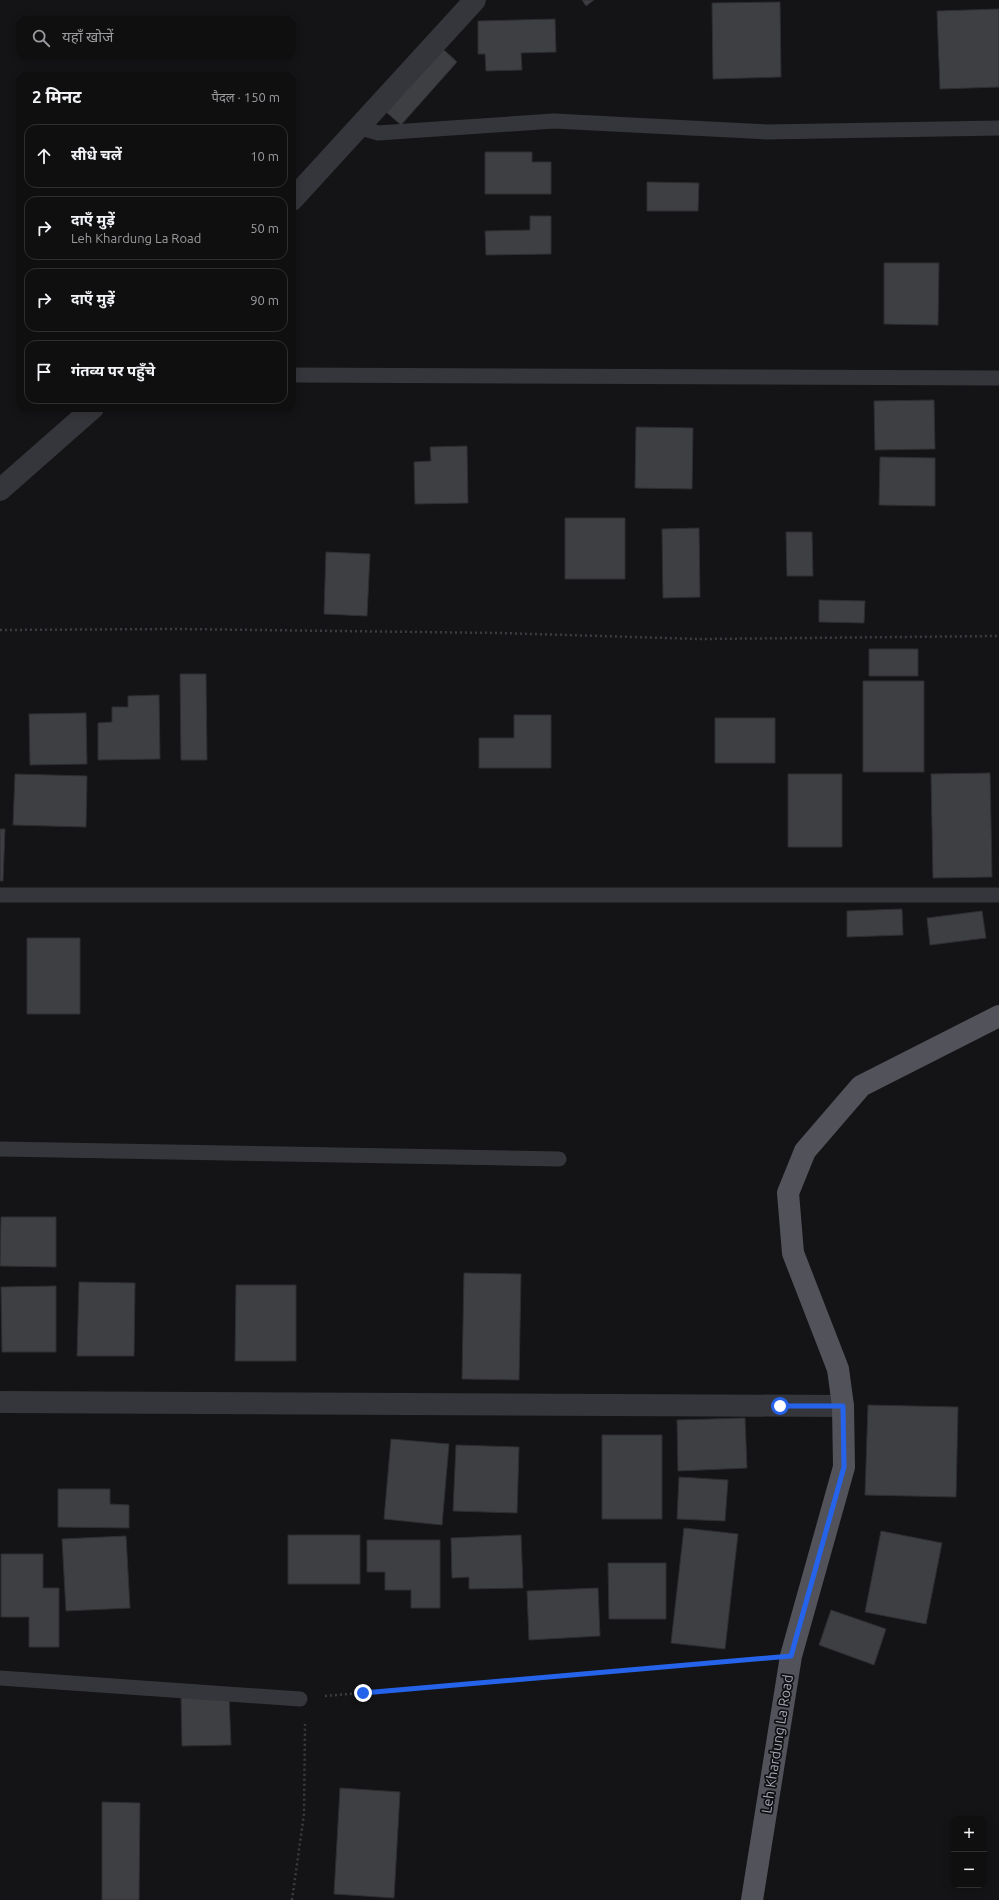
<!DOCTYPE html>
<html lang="hi">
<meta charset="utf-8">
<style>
body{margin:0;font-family:Ubuntu,"Noto Sans Devanagari",sans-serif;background:#1d1d1e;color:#f1f3f6}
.controls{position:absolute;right:12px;bottom:12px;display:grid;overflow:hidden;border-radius:8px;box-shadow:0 2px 10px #0003}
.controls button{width:36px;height:36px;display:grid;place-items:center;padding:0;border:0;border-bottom:1px solid #2f2f30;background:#0f0f10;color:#f1f3f6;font:20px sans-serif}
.stop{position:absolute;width:12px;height:12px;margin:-9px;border:3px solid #2563eb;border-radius:50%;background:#fff}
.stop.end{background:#2563eb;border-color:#fff;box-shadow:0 1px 4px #0008}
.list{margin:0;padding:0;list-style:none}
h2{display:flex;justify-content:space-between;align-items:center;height:52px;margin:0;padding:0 16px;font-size:17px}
h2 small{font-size:13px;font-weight:400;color:#9b9c9f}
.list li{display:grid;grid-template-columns:26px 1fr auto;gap:12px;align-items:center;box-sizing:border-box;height:64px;margin:0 8px 8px;padding:0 8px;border:1px solid #2f2f30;border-radius:12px}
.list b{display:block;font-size:15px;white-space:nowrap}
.list p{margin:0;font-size:13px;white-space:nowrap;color:#9b9c9f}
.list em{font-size:13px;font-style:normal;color:#9b9c9f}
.icon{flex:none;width:22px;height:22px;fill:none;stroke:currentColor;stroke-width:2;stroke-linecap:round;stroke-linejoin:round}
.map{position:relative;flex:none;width:999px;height:1900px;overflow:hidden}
.search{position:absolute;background:#0f0f10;box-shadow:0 2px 10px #0003;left:16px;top:16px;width:280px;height:44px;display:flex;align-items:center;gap:10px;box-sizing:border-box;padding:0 14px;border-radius:12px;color:#9b9c9f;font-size:15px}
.panel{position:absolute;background:#0f0f10;box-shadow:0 2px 10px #0003;left:16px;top:72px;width:280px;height:340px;border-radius:12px}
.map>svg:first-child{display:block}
.building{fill:#3e3f43;stroke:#2e2e32}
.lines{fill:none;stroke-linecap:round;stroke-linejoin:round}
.path{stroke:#3b3c42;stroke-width:2.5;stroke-dasharray:2 3;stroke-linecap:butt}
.service{stroke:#35363b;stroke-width:15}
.minor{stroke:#35363b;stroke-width:22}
.primary{stroke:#51525a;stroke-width:22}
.route{stroke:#2563eb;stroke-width:5}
.labels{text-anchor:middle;stroke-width:3.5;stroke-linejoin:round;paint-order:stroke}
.street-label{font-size:14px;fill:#a5aab7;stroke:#0f0f11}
</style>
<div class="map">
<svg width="999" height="1900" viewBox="0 0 999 1900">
<rect width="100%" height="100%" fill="#141416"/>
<path class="building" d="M582,0H594L586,6Z
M780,2L781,77L713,79L712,3Z
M999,9V87L940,89L937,11Z
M555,19L556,52L521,53L522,70L486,71L485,54H478V21Z
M442,48L457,62L401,125L386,112Z
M485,152H532V162H551V194H485Z
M647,182L699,183L698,211H647Z
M530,216H551V254L486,255L485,231L530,230Z
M884,263H939L938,325L884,324Z
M934,400L935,449L875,450L874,401Z
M636,427L693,428L692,489L635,488Z
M467,446L468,503L415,504L414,462L431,461L430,447Z
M880,457L935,458V506L879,505Z
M565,518H625V579H565Z
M699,528L700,597L663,598L662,529Z
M786,532H812L813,576H787Z
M326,552L370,554L367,616L324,614Z
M819,600L865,601L864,623L819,622Z
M869,649H918V676H869Z
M180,674H206L207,760H181Z
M863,681H924V772H863Z
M159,695L160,759L98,760V723L112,722V707H128V696Z
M86,713L87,764L30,765L29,714Z
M514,715H551V768H479V738H514Z
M715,718H775V763H715Z
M990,773L992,877L933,878L931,774Z
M15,774L87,776L86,827L13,825Z
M788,774H842V847H788Z
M0,829H5L3,881H0Z
M902,909L903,935L847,937V911Z
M982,911L986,938L930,945L927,918Z
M27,938H80V1014H27Z
M1,1217H56V1267L0,1266Z
M464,1273L521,1274L519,1380L462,1379Z
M79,1282L135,1283L134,1356H77Z
M236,1285H296V1361H235Z
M56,1286V1352H2L1,1287Z
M868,1405L958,1407L956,1497L865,1495Z
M745,1418L747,1468L678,1471L677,1420Z
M602,1435H662V1519H602Z
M391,1439L449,1444L442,1525L384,1519Z
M456,1445L519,1447L517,1513L453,1511Z
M679,1477L728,1480L725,1521L677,1519Z
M58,1489H110V1504L129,1505V1528L58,1527Z
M684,1528L738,1534L725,1649L671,1643Z
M881,1531L942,1543L926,1624L865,1612Z
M288,1535H360V1584H288Z
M521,1535L523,1588L469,1589V1577L452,1578L451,1538Z
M126,1536L130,1608L66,1611L62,1539Z
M367,1540H440V1608H411V1590H385V1572H367Z
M1,1554H43V1588H59V1647H29V1617H1Z
M608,1563H666V1619H609Z
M598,1588L600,1636L529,1640L527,1591Z
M831,1610L886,1629L874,1665L819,1645Z
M229,1695L231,1745L182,1746L181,1696Z
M340,1788L400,1792L394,1898L334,1894Z
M102,1802L140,1803L139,1900H102Z"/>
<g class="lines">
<path class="path" d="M0,630L179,629L500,633L700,639L999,636
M325,1696L762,1659
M292,1900L304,1814L305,1724"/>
<path class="service" d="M358,127L378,133L554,121L767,132L999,128
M292,375L999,378
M0,895H999
M0,1149L559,1159
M0,1678L300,1699"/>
<path class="minor" d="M292,200L475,0
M0,490L93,408
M0,1402L843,1406"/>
<path class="primary" d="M752,1900L791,1656L844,1467L843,1406L838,1369L793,1253L788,1193L805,1151L861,1086L999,1016"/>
</g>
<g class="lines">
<path class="route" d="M363,1693L791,1656L844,1467L843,1406H780"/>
</g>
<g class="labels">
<g class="street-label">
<text transform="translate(777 1744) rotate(-81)" y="5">Leh Khardung La Road</text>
</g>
</g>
</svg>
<div class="controls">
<button>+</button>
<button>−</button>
</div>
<div class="stop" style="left:780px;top:1406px"></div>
<div class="stop end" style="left:363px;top:1693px"></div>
<div class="search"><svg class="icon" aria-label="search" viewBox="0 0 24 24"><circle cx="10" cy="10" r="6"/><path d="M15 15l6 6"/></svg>यहाँ खोजें</div>
<section class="panel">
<h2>2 मिनट<small>पैदल · 150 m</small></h2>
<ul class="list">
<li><svg class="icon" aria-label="ahead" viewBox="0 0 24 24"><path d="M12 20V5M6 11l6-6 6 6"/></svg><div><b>सीधे चलें</b></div><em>10 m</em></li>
<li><svg class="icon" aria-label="right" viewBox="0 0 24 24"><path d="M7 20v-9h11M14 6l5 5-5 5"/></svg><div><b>दाएँ मुड़ें</b><p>Leh Khardung La Road</p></div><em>50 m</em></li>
<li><svg class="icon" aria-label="right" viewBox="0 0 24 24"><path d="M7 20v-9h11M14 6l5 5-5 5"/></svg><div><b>दाएँ मुड़ें</b></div><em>90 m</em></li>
<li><svg class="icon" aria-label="arrive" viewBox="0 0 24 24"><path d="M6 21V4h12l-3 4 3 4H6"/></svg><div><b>गंतव्य पर पहुँचे</b></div></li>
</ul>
</section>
</div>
